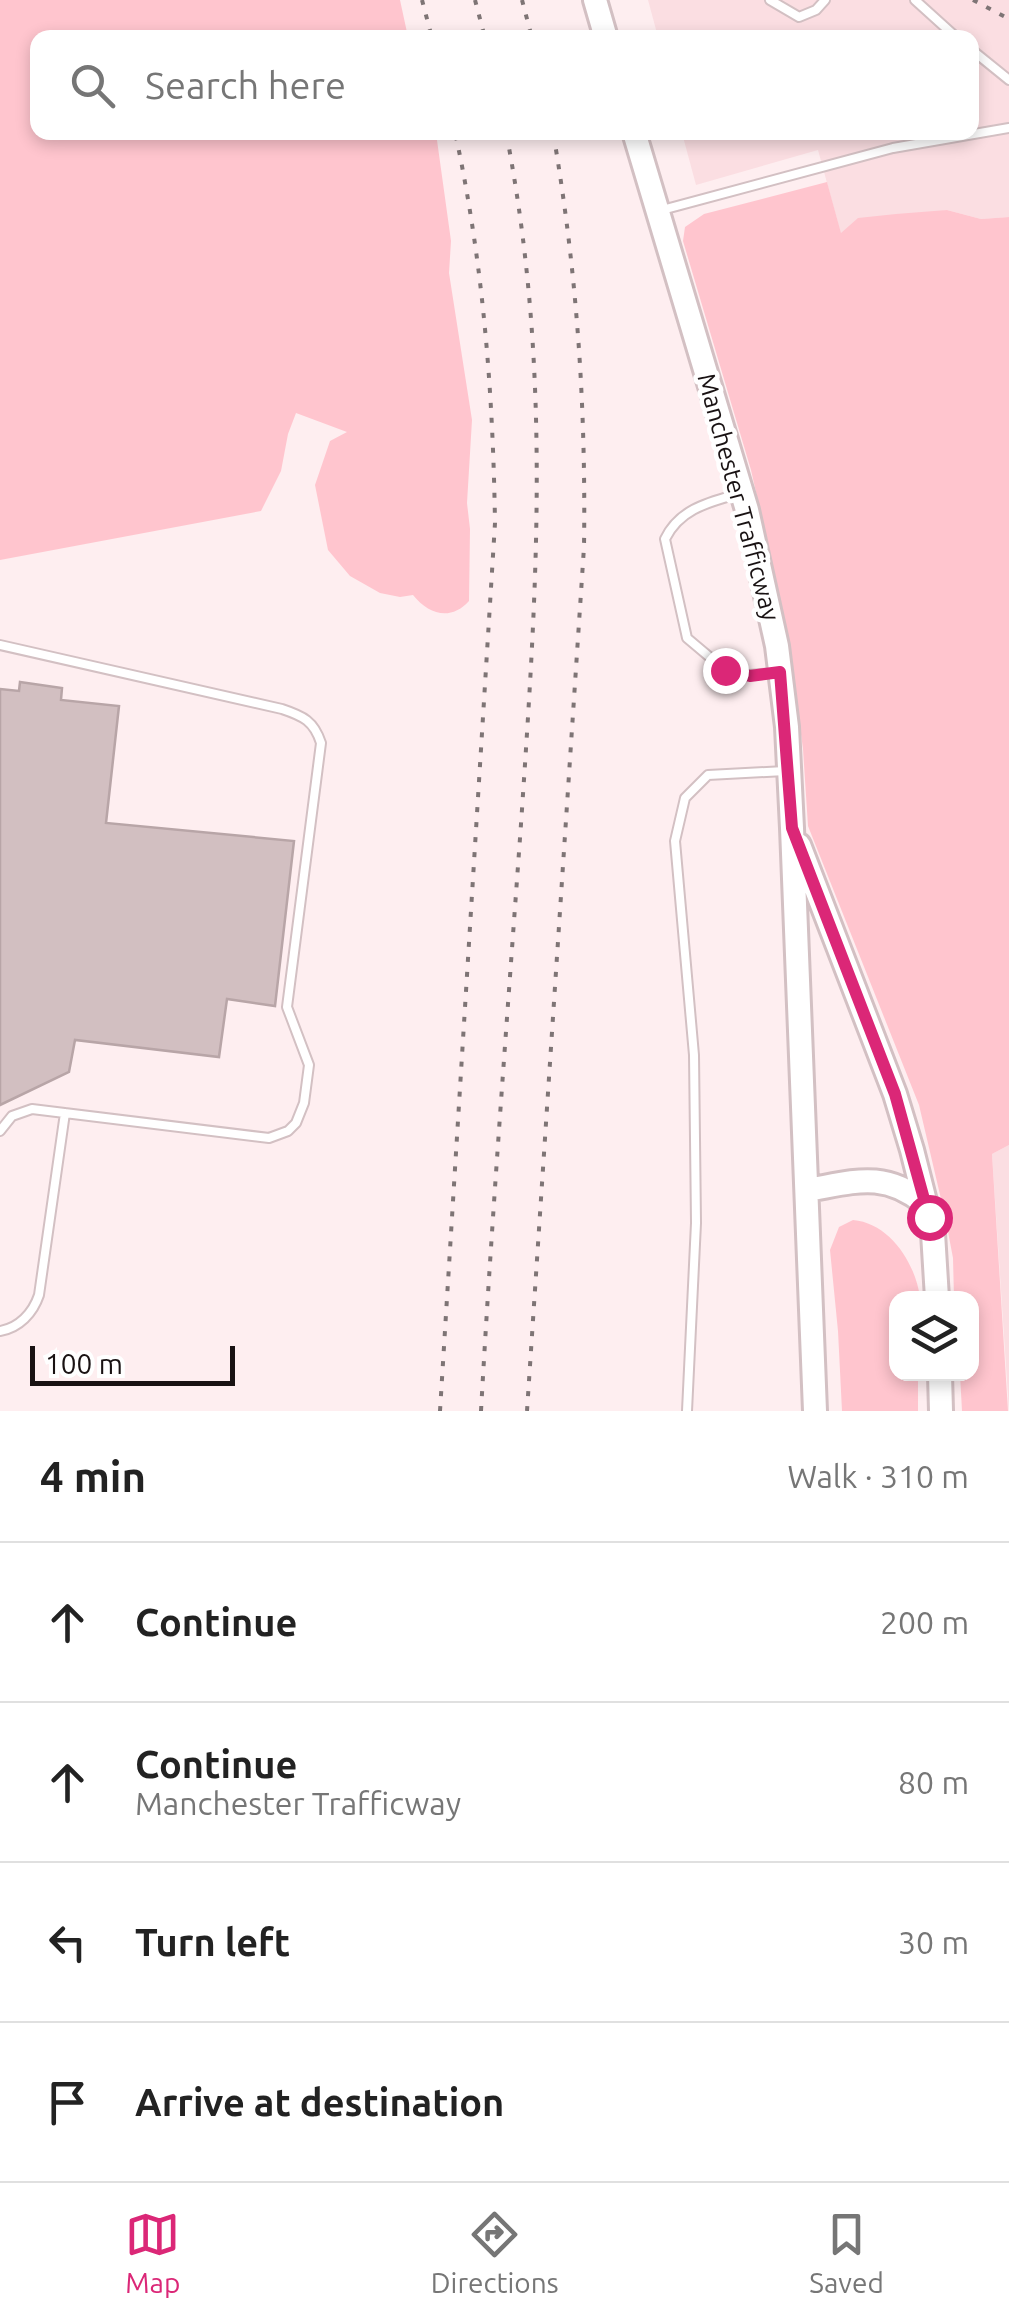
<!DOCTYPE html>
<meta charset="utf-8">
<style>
body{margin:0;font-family:Ubuntu,sans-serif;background:#f2f2f2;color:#222}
.controls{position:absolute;right:30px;bottom:30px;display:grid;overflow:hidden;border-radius:20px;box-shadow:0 5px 15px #0003}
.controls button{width:90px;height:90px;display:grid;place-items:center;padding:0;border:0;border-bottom:2px solid #e0e0e0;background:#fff;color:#222;font:50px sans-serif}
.scale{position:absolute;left:30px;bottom:25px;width:205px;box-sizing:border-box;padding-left:10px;border:5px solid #191213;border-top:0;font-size:28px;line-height:35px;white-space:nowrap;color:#191213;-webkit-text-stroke:8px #fff;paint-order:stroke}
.stop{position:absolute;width:30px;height:30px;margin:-22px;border:8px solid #db2777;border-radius:50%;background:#fff}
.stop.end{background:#db2777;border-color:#fff;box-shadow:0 2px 10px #0008}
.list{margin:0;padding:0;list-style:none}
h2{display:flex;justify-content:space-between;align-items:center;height:130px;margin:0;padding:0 40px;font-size:42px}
h2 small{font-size:32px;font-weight:400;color:#767676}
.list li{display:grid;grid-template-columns:65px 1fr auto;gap:30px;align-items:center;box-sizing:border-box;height:160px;padding:0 40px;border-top:2px solid #e0e0e0}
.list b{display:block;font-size:38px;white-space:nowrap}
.list p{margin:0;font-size:32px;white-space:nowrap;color:#767676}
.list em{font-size:32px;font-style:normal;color:#767676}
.icon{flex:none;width:55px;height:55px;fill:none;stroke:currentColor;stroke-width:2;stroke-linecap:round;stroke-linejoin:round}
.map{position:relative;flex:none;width:1009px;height:1411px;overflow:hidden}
.search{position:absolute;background:#fff;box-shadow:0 5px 15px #0003;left:30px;right:30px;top:30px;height:110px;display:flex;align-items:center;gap:25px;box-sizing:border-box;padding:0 35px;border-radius:20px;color:#767676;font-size:38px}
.sheet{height:770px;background:#fff}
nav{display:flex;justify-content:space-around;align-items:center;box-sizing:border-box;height:140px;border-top:2px solid #e0e0e0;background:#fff;font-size:28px;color:#767676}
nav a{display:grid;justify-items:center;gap:5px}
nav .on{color:#db2777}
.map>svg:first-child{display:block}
.built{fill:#fbdee2}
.green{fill:#ffc5ce}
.building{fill:#d2bfc1;stroke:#b8a5a7;stroke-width:2.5}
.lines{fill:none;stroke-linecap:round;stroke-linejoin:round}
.lane-casing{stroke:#d3c0c3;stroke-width:12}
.secondary-casing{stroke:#d3c0c3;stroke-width:28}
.lane{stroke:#fff;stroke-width:8}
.secondary{stroke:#fff;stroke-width:22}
.rail{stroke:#7e7475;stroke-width:4;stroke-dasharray:5 10;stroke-linecap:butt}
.route{stroke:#db2777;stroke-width:12}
.labels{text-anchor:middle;stroke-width:9;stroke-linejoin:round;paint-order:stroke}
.street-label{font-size:25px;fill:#191213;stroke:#fff}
</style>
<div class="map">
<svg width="1009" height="1411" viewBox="0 0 1009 1411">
<rect width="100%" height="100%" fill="#feeef0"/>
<path class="built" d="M648,0H1009V217L981,219L947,210L841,234L818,150L696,185L682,133L972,132V38L658,37Z
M1009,1145V1411L992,1154Z"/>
<path class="green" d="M0,0H400L408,37L38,38V132L436,133L451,241L449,273L472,420L467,503L470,529L469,601C451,621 429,615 413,595L400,597L380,593L350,576L328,550L315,485L330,441L347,432L296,413L288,434L281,471L261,511L0,560Z
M827,182L841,233L858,218L896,214L947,210L981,219L1009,217V1145L992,1154L1008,1411H962L960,1374H972V1298H954L953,1258L945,1216L919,1105L808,826L803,749L786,625L751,470L683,241L685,227L704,214Z
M853,1220C890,1223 916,1264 920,1298H896V1374H918V1411H842L838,1331L830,1250L839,1227Z"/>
<path class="building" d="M20,682L62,688L61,700L119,706L106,823L294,841L275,1006L227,999L219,1057L75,1040L69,1072L0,1105V689L19,691Z"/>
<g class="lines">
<defs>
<path id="lane" d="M770,0L799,17L816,10L825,0
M915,0L957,38
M972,50L1009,80
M662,210L893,148L1009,128
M741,493C710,502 680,508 665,539L687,638L725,670L749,675L776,673
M0,645L282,709C303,716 314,721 321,743L287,1007L309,1065L304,1103L296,1123L288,1131L269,1138L32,1109L12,1116L0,1131
M0,1331C19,1328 33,1313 39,1295L65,1113
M687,1411L696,1223L694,1055L675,841L685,798L708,775L785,771"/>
<path id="secondary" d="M595,0L606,38
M634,132L747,510L777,646L787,727L792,828L815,1411
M799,845L895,1094L912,1150L933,1233L937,1298
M807,1190C854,1182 884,1170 924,1203
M940,1374L941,1411"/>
</defs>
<use href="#lane" class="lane-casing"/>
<use href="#secondary" class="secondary-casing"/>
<use href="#lane" class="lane"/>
<use href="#secondary" class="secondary"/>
<path class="rail" d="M422,0L432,38
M475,0L485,38
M522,0L532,38
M973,0L1009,19
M440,1411L495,523C493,391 483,261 455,132
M481,1411C492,1215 507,1020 521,824C537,586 552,369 506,132
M527,1411L584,547C586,407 577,271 553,132"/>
</g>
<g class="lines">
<path class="route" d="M725,670L750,676L780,672L792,828L895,1094L929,1217"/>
</g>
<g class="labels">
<g class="street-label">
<text transform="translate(739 497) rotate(75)" y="9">Manchester Trafficway</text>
</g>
</g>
</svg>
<div class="controls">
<button><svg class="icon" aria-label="layers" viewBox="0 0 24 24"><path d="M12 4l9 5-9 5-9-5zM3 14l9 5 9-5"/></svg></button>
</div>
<div class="scale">100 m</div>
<div class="stop" style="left:929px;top:1217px"></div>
<div class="stop end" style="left:725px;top:670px"></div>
<div class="search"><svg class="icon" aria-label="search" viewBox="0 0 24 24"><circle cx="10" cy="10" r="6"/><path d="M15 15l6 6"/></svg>Search here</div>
</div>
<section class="sheet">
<h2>4 min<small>Walk · 310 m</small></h2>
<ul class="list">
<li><svg class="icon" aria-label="ahead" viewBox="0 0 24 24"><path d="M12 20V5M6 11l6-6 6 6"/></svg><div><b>Continue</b></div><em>200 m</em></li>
<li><svg class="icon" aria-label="ahead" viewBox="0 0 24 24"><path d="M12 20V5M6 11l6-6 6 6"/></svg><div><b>Continue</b><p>Manchester Trafficway</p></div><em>80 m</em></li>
<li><svg class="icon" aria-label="left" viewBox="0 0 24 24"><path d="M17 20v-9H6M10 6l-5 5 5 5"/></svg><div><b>Turn left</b></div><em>30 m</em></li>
<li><svg class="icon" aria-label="arrive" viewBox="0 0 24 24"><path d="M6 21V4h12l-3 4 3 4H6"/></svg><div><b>Arrive at destination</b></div></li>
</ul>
</section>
<nav>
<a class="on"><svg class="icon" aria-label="map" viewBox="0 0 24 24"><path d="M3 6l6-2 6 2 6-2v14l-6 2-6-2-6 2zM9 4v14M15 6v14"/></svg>Map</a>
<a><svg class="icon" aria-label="directions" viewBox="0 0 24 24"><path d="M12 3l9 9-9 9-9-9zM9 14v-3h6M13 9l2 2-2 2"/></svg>Directions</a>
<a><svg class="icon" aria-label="saved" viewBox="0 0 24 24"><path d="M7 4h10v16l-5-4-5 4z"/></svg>Saved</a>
</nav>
